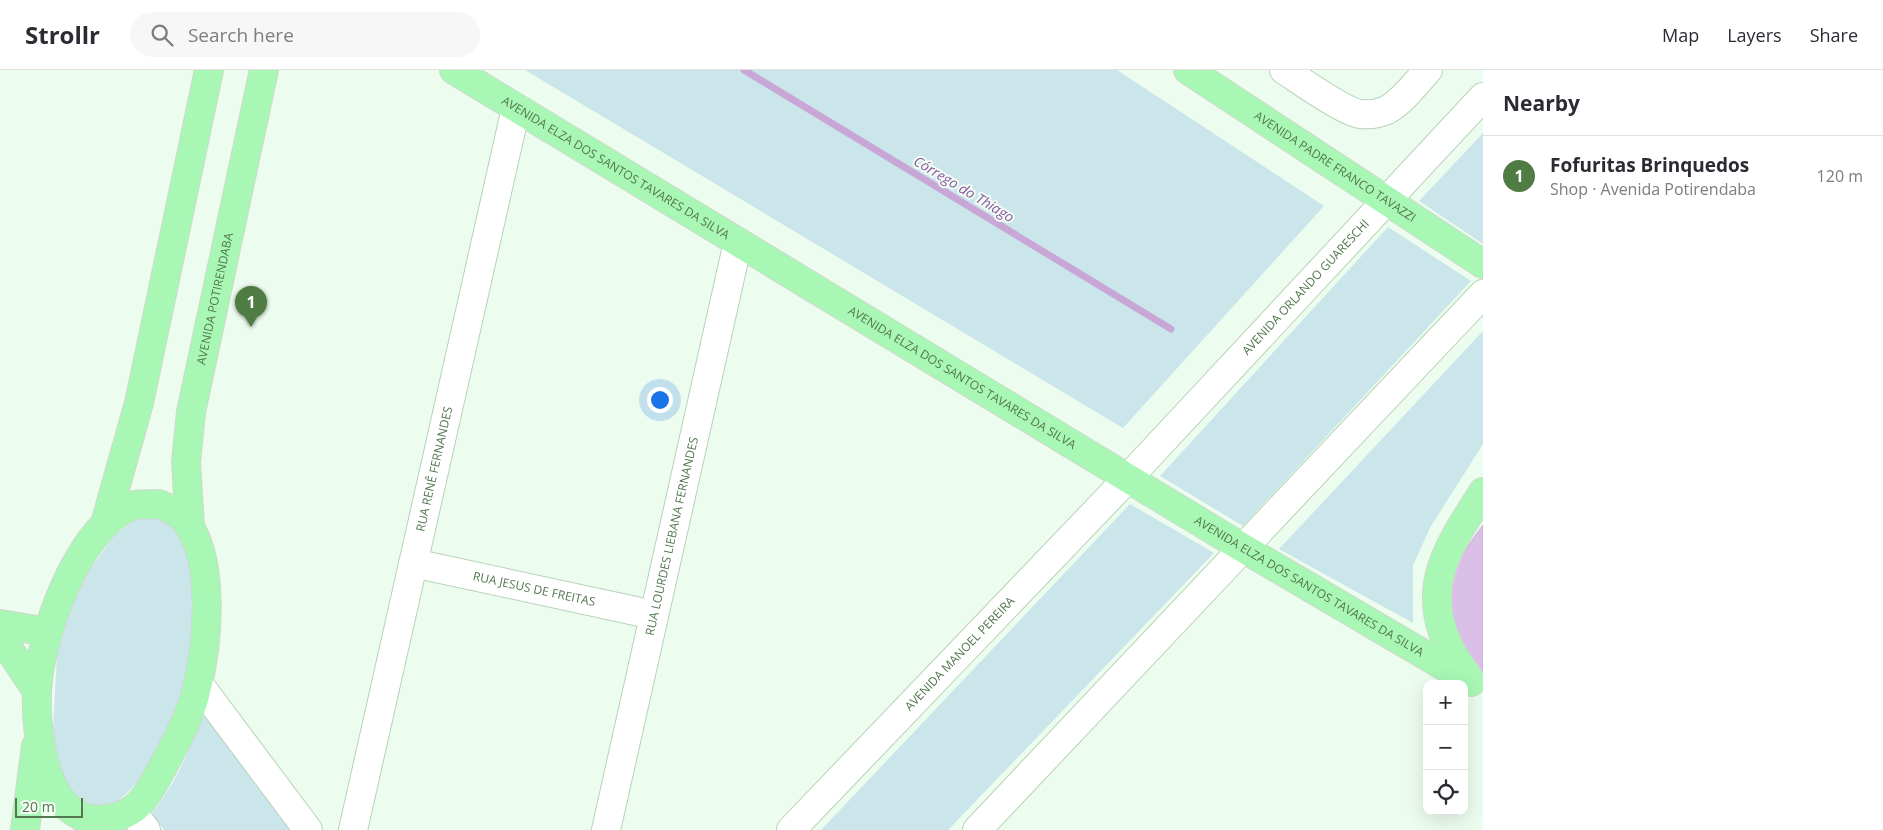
<!DOCTYPE html>
<meta charset="utf-8">
<style>
body{margin:0;font-family:"Open Sans",sans-serif;background:#f7f7f7;color:#2b2b33}
.controls{position:absolute;right:15px;bottom:15px;display:grid;overflow:hidden;border-radius:10px;box-shadow:0 5px 20px #0002}
.controls button{width:45px;height:45px;display:grid;place-items:center;padding:0;border:0;border-bottom:1px solid #e1e1e2;background:#fff;color:#2b2b33;font:25px sans-serif}
.scale{position:absolute;left:15px;bottom:12px;width:68px;box-sizing:border-box;padding-left:5px;border:2px solid #53774f;border-top:0;font-size:14px;line-height:18px;white-space:nowrap;color:#53774f;-webkit-text-stroke:4px #f2fef4;paint-order:stroke}
.you{position:absolute;left:659px;top:329px;width:18px;height:18px;margin:-12px;border:4px solid #fff;border-radius:50%;background:#1a73e8;box-shadow:0 0 0 8px #1a73e833}
.badge{display:grid;place-items:center;width:32px;height:32px;border-radius:50%;background:#4e7c43;color:#fff;font-size:16px;font-weight:700}
.pin{position:absolute;translate:-50% -41px;filter:drop-shadow(0 1px 2px #0008)}
.pin::after{content:'';position:absolute;top:26px;width:18px;height:15px;background:inherit;clip-path:polygon(0 0,100% 0,50% 100%)}
.list{margin:0;padding:0;list-style:none}
h2{display:flex;justify-content:space-between;align-items:center;height:65px;margin:0;padding:0 20px;font-size:21px}
h2 small{font-size:16px;font-weight:400;color:#7c7c81}
.list li{display:grid;grid-template-columns:32px 1fr auto;gap:15px;align-items:center;box-sizing:border-box;height:80px;padding:0 20px;border-top:1px solid #e1e1e2}
.list b{display:block;font-size:19px;white-space:nowrap}
.list p{margin:0;font-size:16px;white-space:nowrap;color:#7c7c81}
.list em{font-size:16px;font-style:normal;color:#7c7c81}
.icon{flex:none;width:28px;height:28px;fill:none;stroke:currentColor;stroke-width:2;stroke-linecap:round;stroke-linejoin:round}
.map{position:relative;flex:none;width:1483px;height:760px;overflow:hidden}
header{display:flex;align-items:center;gap:30px;box-sizing:border-box;height:70px;padding:0 25px;background:#fff;border-bottom:1px solid #e1e1e2}
header strong{font-size:24px}
nav{display:flex;gap:28px;margin-inline-start:auto;font-size:18px}
.search{width:350px;height:45px;background:#f7f7f7;display:flex;align-items:center;gap:12px;box-sizing:border-box;padding:0 18px;border-radius:28px;color:#7c7c81;font-size:19px}
main{display:flex}
aside{flex:1;background:#fff}
.map>svg:first-child{display:block}
.green{fill:#cae6ea}
.water{fill:#dac0e6;stroke:#c8a7d7}
.lines{fill:none;stroke-linecap:round;stroke-linejoin:round}
.stream{stroke:#c8a7d7;stroke-width:7}
.minor-casing{stroke:#b7d3b7;stroke-width:30}
.major-casing{stroke:#cfd9ce;stroke-width:30}
.minor{stroke:#fff;stroke-width:28}
.major{stroke:#a8f7b5;stroke-width:28}
.labels{text-anchor:middle;stroke-width:4;stroke-linejoin:round;paint-order:stroke}
.street-label{font-size:12px;fill:#53774f;stroke:#f2fef4}
.water-label{font-size:14px;font-style:italic;fill:#87539e;stroke:#f2fef4}
</style>
<header>
<strong>Strollr</strong>
<div class="search"><svg class="icon" aria-label="search" viewBox="0 0 24 24"><circle cx="10" cy="10" r="6"/><path d="M15 15l6 6"/></svg>Search here</div>
<nav><a>Map</a><a>Layers</a><a>Share</a></nav>
</header>
<main>
<div class="map">
<svg width="1483" height="760" viewBox="0 0 1483 760">
<rect width="100%" height="100%" fill="#ecfcee"/>
<path class="green" d="M525,0H1117L1324,136L1123,358Z
M1483,63V174L1419,131Z
M1388,157L1471,211L1243,456L1160,406Z
M1483,261V374L1431,456L1413,495V553L1279,479Z
M1130,434L1214,483L948,760H821Z
M158,441L184,467L196,535L188,620L153,691L132,718L116,733L90,741L74,727L64,713L56,691L53,661L57,584L69,540L91,498L114,466L138,447Z
M203,642L290,760H164L152,743C175,714 192,677 203,642Z"/>
<path class="water" d="M1483,455V602C1460,578 1447,542 1452,509C1454,495 1474,467 1483,455Z"/>
<g class="lines">
<path class="stream" d="M744,0L1171,259"/>
<defs>
<g id="minor">
<path d="M1284,0C1301,11 1343,41 1360,44C1369,45 1378,44 1387,40C1403,31 1416,13 1428,0"/>
<path id="s1" d="M413,493L654,545"/>
<path d="M198,613L308,760"/>
<path d="M132,741L146,760"/>
<path id="s2" d="M353,760L516,38"/>
<path id="s3" d="M606,760L738,172"/>
<path id="s4" d="M791,760L1128,408L1483,27"/>
<path d="M977,760L1483,224"/>
</g>
<g id="major">
<path id="s5" d="M454,0L1243,478L1471,612"/>
<path id="s6" d="M1188,0L1483,194"/>
<path d="M159,434C166,438 177,441 182,447C217,484 208,576 196,621C190,647 177,670 165,693C149,721 141,745 106,749C99,750 89,749 83,747C62,738 53,719 46,699C39,674 36,647 37,621C40,566 77,459 131,436C139,433 151,435 159,434Z"/>
<path d="M105,454L139,333L209,0"/>
<path id="s7" d="M190,458L186,392L191,342L264,0"/>
<path d="M0,554L48,562"/>
<path d="M0,566L37,621"/>
<path d="M1469,608C1462,599 1455,589 1450,579C1418,517 1450,474 1483,422"/>
<path d="M25,760L36,676"/>
</g>
</defs>
<use href="#minor" class="minor-casing"/>
<use href="#major" class="major-casing"/>
<use href="#minor" class="minor"/>
<use href="#major" class="major"/>
</g>
<g class="labels">
<g class="street-label">
<text dy="4" stroke="none"><textPath href="#s6" startOffset="176">AVENIDA PADRE FRANCO TAVAZZI</textPath></text>
<text dy="4" stroke="none"><textPath href="#s5" startOffset="189">AVENIDA ELZA DOS SANTOS TAVARES DA SILVA</textPath></text>
<text dy="4" stroke="none"><textPath href="#s4" startOffset="748">AVENIDA ORLANDO GUARESCHI</textPath></text>
<text dy="4" stroke="none"><textPath href="#s7" startOffset="232">AVENIDA POTIRENDABA</textPath></text>
<text dy="4" stroke="none"><textPath href="#s5" startOffset="594">AVENIDA ELZA DOS SANTOS TAVARES DA SILVA</textPath></text>
<text dy="4" stroke="none"><textPath href="#s2" startOffset="370">RUA RENÊ FERNANDES</textPath></text>
<text dy="4" stroke="none"><textPath href="#s3" startOffset="301">RUA LOURDES LIEBANA FERNANDES</textPath></text>
<text dy="4" stroke="none"><textPath href="#s5" startOffset="999">AVENIDA ELZA DOS SANTOS TAVARES DA SILVA</textPath></text>
<text dy="4" stroke="none"><textPath href="#s1" startOffset="124">RUA JESUS DE FREITAS</textPath></text>
<text dy="4" stroke="none"><textPath href="#s4" startOffset="244">AVENIDA MANOEL PEREIRA</textPath></text>
</g>
<g class="water-label">
<text transform="translate(964 119) rotate(31)" y="5">Córrego do Thiago</text>
</g>
</g>
</svg>
<div class="controls">
<button>+</button>
<button>−</button>
<button><svg class="icon" aria-label="locate" viewBox="0 0 24 24"><circle cx="12" cy="12" r="6"/><path d="M12 2v4M12 18v4M2 12h4M18 12h4"/></svg></button>
</div>
<div class="scale">20 m</div>
<div class="you"></div>
<div class="pin badge" style="left:251px;top:257px">1</div>
</div>
<aside>
<h2>Nearby<small></small></h2>
<ul class="list">
<li><span class="badge">1</span><div><b>Fofuritas Brinquedos</b><p>Shop · Avenida Potirendaba</p></div><em>120 m</em></li>
</ul>
</aside>
</main>
